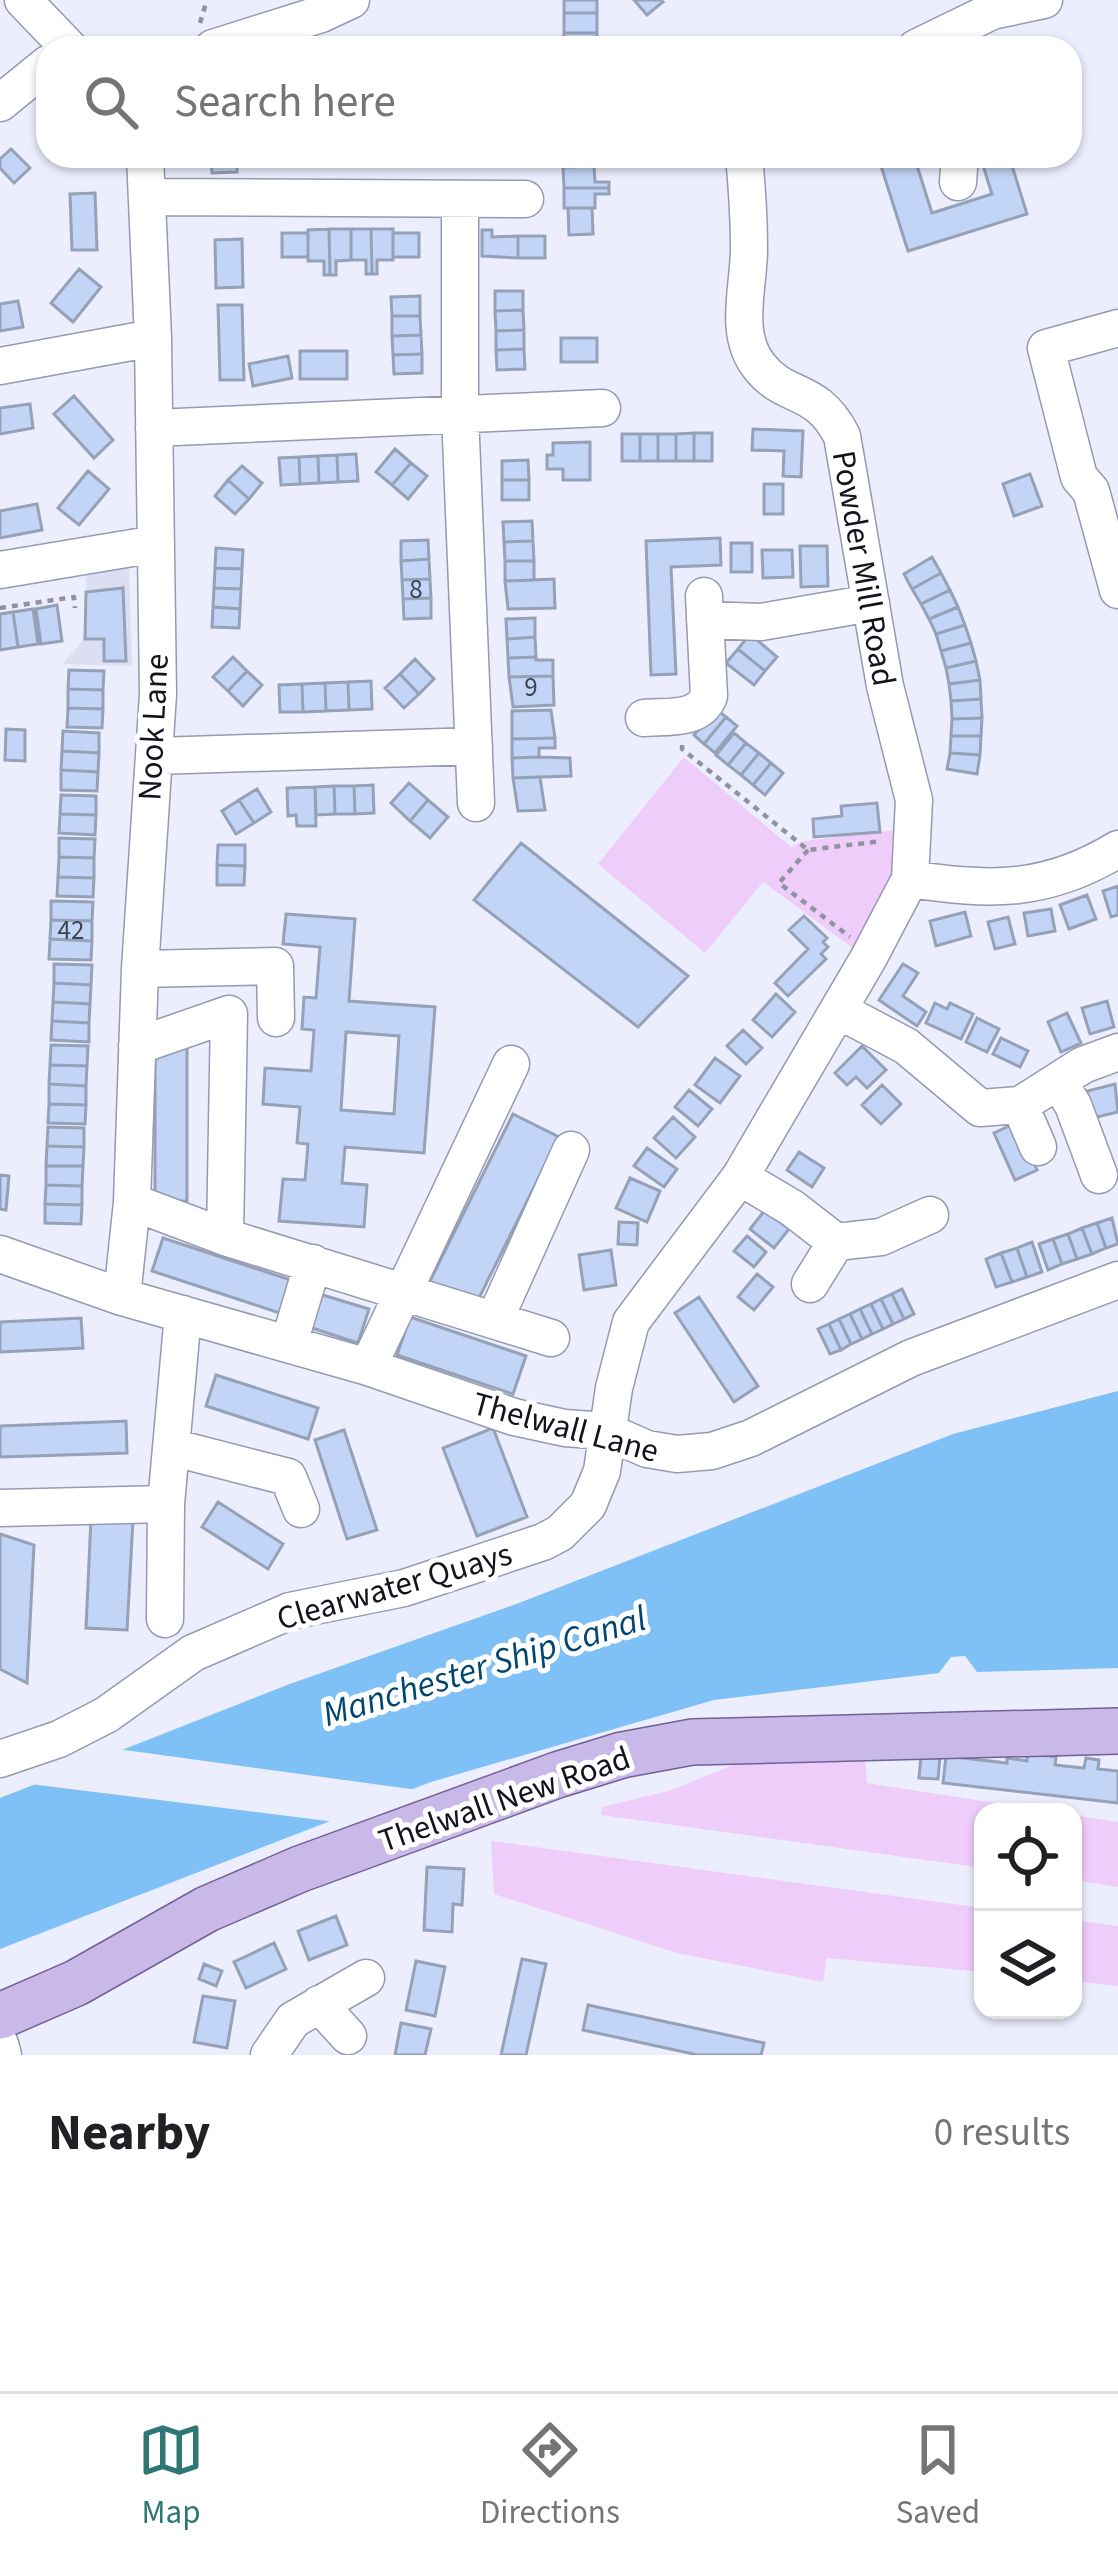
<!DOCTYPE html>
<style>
body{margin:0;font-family:"Source Sans 3",sans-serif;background:#f6f6f6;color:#202124}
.controls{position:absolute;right:36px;bottom:36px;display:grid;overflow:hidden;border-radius:24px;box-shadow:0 3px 9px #0004}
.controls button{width:108px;height:108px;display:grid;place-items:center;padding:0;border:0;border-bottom:3px solid #e0e0e0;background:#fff;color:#202124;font:60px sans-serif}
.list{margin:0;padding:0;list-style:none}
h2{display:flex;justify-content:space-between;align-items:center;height:156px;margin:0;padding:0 48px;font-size:51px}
h2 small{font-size:39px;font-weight:400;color:#757577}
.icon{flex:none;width:66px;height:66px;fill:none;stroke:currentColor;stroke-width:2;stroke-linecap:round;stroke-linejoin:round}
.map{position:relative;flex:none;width:1118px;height:2055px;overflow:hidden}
.search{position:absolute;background:#fff;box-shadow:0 3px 9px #0004;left:36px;right:36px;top:36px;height:132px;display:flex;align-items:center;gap:30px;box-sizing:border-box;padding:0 42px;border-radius:36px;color:#757577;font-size:45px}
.sheet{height:336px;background:#fff}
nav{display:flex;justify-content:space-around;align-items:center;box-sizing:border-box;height:168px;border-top:3px solid #e0e0e0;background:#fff;font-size:33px;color:#757577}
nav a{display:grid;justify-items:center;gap:6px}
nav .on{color:#2f7774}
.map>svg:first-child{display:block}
.built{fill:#dcdef1}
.green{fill:#efcdfb}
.water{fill:#7fc1f7}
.pier{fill:#eceefe}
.building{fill:#c2d5f6;stroke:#94a1b7;stroke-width:3;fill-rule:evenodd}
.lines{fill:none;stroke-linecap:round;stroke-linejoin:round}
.minor-casing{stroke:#9699b1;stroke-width:39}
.major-casing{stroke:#726097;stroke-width:48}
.path{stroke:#9192a0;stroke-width:4.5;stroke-dasharray:6 6;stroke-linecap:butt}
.minor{stroke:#fff;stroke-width:36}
.major{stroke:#c9b9e8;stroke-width:45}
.labels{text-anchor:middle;stroke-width:10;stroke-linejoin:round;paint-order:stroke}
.number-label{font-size:27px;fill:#3e4452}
.street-label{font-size:33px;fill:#12131c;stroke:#fff}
.water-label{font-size:36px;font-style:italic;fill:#014671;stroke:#fff}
</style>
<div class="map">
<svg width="1118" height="2055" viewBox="0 0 1118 2055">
<rect width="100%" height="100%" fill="#eceefe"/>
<path class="built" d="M129,567L132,666L63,664L84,639L86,574Z"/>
<path class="green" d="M684,757L791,847L804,841L913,828L868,959L763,882L705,953L598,864Z
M865,1752L867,1783L1054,1812H983V1868L601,1815L602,1807L672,1790L747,1759Z
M1073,1815L1118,1822V1887L1073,1880Z
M491,1841L983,1908V1972L827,1958L823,1982L677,1953L494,1894Z
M1073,1920L1118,1926V1986L1073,1981Z"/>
<path class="water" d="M1118,1391V1668L977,1672L965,1656L951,1657L939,1673L714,1700L431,1782L0,1949V1798L287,1685L519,1603L953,1434Z"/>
<path class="pier" d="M110,1748L425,1791L344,1823L22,1783Z"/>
<path class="building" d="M564,0H597V13H564Z
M634,0H661L663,2L647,15Z
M564,13H597V33H564Z
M564,33H597V48H563Z
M11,149L30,168L14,183L0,168V159Z
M211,156H237V172L212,173Z
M567,156H592V166L568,167Z
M914,156L932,213L992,194L980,156H1009L1027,214L908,251L881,166Z
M594,166L595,182H609V188H564L563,167Z
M564,188H609V194H595V208H564Z
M95,193L97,250H72L70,194Z
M568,208H592L593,234L569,235Z
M329,229H351V260L336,261V275H330Z
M329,229L330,275H324V261H308V230Z
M351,229H371L372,274H366V260H351Z
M371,229H393V260H377V274H372Z
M482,230H492V237L518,236V258L482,256Z
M282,233H308V257H282Z
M393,233H419V257H393Z
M518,236H545V258H518Z
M242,239L243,287L216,288L215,240Z
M79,269L101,287L73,322L51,303Z
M495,291H523V310L495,311Z
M420,296V316H392L391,297Z
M18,301L23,327L0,331V304Z
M218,305H242L244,380H220Z
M523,310L524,330L496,331L495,311Z
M392,316H420L421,335L392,336Z
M524,330V349L496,350V331Z
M421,335L422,354L393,355L392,336Z
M561,338H597V362H561Z
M524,349L525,369L497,370L496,350Z
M300,351H347V379H300Z
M422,354V373L394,374L393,355Z
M288,356L292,378L253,386L249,364Z
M74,396L113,440L94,458L54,414Z
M30,404L33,428L0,434V408Z
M753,429L803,431L801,477L783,476L784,451L752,450Z
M694,433H712V461H694Z
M694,433V461H676V434Z
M622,434H640V461H622Z
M640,434H658V461H640Z
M658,434H676V461H658Z
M590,442V480H563V469H547V455H553V443Z
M395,449L411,463L392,485L376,472Z
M356,454L358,481L338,482L337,455Z
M337,455L338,482L319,483L318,456Z
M318,456L319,483L300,484L299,457Z
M299,457L300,484L281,485L279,458Z
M528,460L529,480H502V461Z
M411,463L427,476L408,499L392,485Z
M242,466L262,483L249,499L228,480Z
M88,471L109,489L79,525L58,508Z
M1030,474L1042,506L1014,516L1003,484Z
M228,480L249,499L235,514L215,496Z
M502,480H529V500H502Z
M764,484H783V514H764Z
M37,504L42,530L0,538V511Z
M532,521L533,541L504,542L503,522Z
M720,538L721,565L671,567L676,674L651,675L646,541Z
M428,540L429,559L401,561V541Z
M533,541L534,561H505L504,542Z
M731,543H752V572H731Z
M800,546H827L828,586L801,587Z
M216,548L243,550L242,569L215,568Z
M762,550H792L793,577L763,578Z
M932,557L941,573L912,589L904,574Z
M429,559L430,579L402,580L401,561Z
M505,561H534V580L505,581Z
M215,568L242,569L241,589L214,588Z
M941,573L950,590L921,604L912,589Z
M430,579L431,598L403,599L402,580Z
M554,579L555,608L508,609L505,581Z
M123,588L126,661H104V639H85L86,592Z
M214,588L241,589L240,609L213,607Z
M950,590L958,607L929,619L921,604Z
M431,598V618L404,619L403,599Z
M57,605L62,641L41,644L36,609Z
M213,607L240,609L239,628L212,627Z
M958,607L965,625L936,634L929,619Z
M33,609L38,644L18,647L13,612Z
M13,612L18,647L0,650V614Z
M535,618V637L507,639L506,619Z
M965,625L971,643L941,651L936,634Z
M750,634L777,657L765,671L738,649Z
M535,637L536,657L508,658L507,639Z
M971,643L976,661L946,668L941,651Z
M738,649L765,671L754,685L726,663Z
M233,657L247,671L228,691L213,677Z
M536,657V660H553V676L509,677L508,658Z
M415,659L434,679L419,694L400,674Z
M976,661L980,680L949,684L946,668Z
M69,670L104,671L103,690L68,689Z
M247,671L262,685L243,706L228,691Z
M400,674L419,694L404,708L385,688Z
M553,676L554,705L513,707L509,677Z
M980,680L981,699L951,701L949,684Z
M371,681L372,709L349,710L348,682Z
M348,682L349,710L326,711L325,683Z
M325,683L326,711L303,712L302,684Z
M302,684L303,712H280L279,685Z
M68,689L103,690V709L68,708Z
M981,699L982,718L952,719L951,701Z
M68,708L103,709L102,728L67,727Z
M716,709L726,717L704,744L694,735Z
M551,710L555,738L512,739V711Z
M726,717L737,726L715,753L704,744Z
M982,718L981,736H951L952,719Z
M6,729L25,730V761L5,760Z
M63,731L99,733V753L62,751Z
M734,733L746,743L728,765L716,755Z
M951,736H981L980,755L950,753Z
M555,738V748H539V757L512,758V739Z
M746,743L759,753L741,775L728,765Z
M62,751L99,753L98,772L61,770Z
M759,753L771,763L753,785L741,775Z
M950,753L980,755L977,774L947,769Z
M539,757L570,758L571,776L513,778L512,758Z
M771,763L783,773L765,795L753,785Z
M61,770L98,772L97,791L61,790Z
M540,777L545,810L518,811L513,778Z
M409,783L428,800L410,821L391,803Z
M373,785L374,813L355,814L354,786Z
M334,786L335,814L316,815L315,787Z
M334,786H354L355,814H335Z
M315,787L316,826H297L296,815L288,816L287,788Z
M257,789L271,812L254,823L239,800Z
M61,795L96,796V815L60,814Z
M239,800L254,823L236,834L222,811Z
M428,800L448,817L430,838L410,821Z
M877,803L880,832L814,837L813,819L842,816L841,806Z
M60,814L96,815L95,835L59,833Z
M59,838L95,839L94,858L59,857Z
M521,843L688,976L638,1027L474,900Z
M218,845H245V866L217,865Z
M59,857L94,858V878L58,877Z
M217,865L245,866L244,885H217Z
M58,877L94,878L93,897L57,896Z
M1118,886V915L1111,917L1103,891Z
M1087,895L1096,919L1069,929L1060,905Z
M51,901L93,902L92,921L51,920Z
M1051,909L1055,931L1028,936L1024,913Z
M965,912L971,936L936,946L930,921Z
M286,914L355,919L349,1001L435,1007L424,1153L345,1147L342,1183L367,1185L364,1227L279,1221L283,1179L305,1180L308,1144L297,1143L300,1107L263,1104L265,1068L311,1071L314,1030L302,1029L304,997L316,998L320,947L283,944ZM346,1032L399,1036L394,1114L341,1110Z
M804,916L827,938L823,942L828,947L821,954L826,959L788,996L775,983L808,949L789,930Z
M1008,917L1015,944L995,949L988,922Z
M51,920L92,921V941L50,939Z
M50,939L92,941L91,960L49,959Z
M54,964L92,965L91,985L54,983Z
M903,964L918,973L903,996L926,1012L917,1026L879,1000Z
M54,983L91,985L90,1004L53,1002Z
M776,994L795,1012L772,1037L753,1020Z
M1107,1001L1114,1027L1090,1034L1082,1008Z
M53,1002L90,1004L89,1023L52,1021Z
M935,1003L947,1009L950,1003L973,1014L961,1039L926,1023Z
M1067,1013L1081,1043L1061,1052L1048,1022Z
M977,1018L999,1029L987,1052L966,1042Z
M52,1021L89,1023V1042L51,1040Z
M743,1030L762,1048L746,1064L727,1046Z
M1001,1038L1028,1051L1020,1067L993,1054Z
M51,1045L88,1046L87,1066L50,1065Z
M155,1046H187V1201H155Z
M862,1046L886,1070L867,1088L856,1077L847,1085L835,1073Z
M715,1058L740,1076L720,1103L695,1085Z
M50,1065L87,1066L86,1086L49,1084Z
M49,1084L86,1086V1105L49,1104Z
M1115,1084L1118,1112L1093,1118L1087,1091Z
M882,1085L901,1104L881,1124L862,1105Z
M689,1090L712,1109L698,1126L675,1107Z
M49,1104L86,1105L85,1124L48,1123Z
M513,1114L559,1137L476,1304L430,1281Z
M673,1117L695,1137L676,1158L654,1138Z
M1016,1123L1037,1170L1015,1180L994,1133Z
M48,1127L84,1128V1147L47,1146Z
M47,1146L84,1147L83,1166H46Z
M647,1148L677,1169L664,1187L634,1166Z
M799,1152L824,1168L812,1187L787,1170Z
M46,1166H83L82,1186L46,1185Z
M0,1175L9,1176L6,1210L0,1209Z
M630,1178L660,1191L647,1222L616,1208Z
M46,1185L82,1186V1205L45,1204Z
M45,1204L82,1205L81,1224L45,1223Z
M765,1210L789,1229L774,1248L750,1229Z
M1112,1218L1118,1244L1106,1248L1097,1223Z
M619,1222L638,1223L637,1245L618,1244Z
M1097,1223L1106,1248L1092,1254L1082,1228Z
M1082,1228L1092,1254L1077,1259L1068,1234Z
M1068,1234L1077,1259L1062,1264L1053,1239Z
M747,1236L766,1252L754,1267L734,1251Z
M163,1238L300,1283L289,1316L152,1271Z
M1053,1239L1062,1264L1048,1270L1039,1244Z
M1032,1242L1042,1272L1027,1277L1017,1248Z
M1017,1248L1027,1277L1012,1282L1001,1253Z
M611,1250L616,1285L584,1290L579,1255Z
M1001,1253L1012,1282L996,1287L986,1259Z
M757,1274L773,1287L754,1310L738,1297Z
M902,1289L914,1314L904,1319L892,1294Z
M313,1292L369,1309L358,1343L303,1325Z
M892,1294L904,1319L893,1324L881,1299Z
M699,1297L758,1386L734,1402L675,1313Z
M881,1299L893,1324L883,1329L871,1304Z
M871,1304L883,1329L872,1334L860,1309Z
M860,1309L872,1334L862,1339L850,1314Z
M850,1314L862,1339L851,1344L839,1319Z
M410,1317L526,1356L513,1394L397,1355Z
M81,1318L83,1348L0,1352V1322Z
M839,1319L851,1344L841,1350L829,1324Z
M829,1324L841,1350L830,1354L818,1329Z
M216,1375L318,1408L308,1439L206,1406Z
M126,1421L127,1453L0,1457V1426Z
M493,1428L527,1517L477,1536L443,1448Z
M344,1430L377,1530L347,1539L315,1440Z
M218,1502L283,1544L268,1569L202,1527Z
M91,1518L133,1520L127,1630L86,1628Z
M0,1534L34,1545L27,1683L0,1669Z
M1027,1753L1056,1757L1055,1765L1084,1768L1086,1758L1099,1760L1098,1769L1118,1771V1803L943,1783L946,1756L1007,1763V1758L1027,1761Z
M921,1756L940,1757L938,1779L919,1778Z
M427,1867L464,1869L462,1905L453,1904L452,1932L424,1930Z
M336,1916L347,1945L309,1960L298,1931Z
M274,1943L286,1969L246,1988L234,1962Z
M522,1959L546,1964L526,2055H501Z
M416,1961L445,1967L435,2016L406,2010Z
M204,1964L222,1971L216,1986L199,1979Z
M203,1996L235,2001L227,2048L194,2042Z
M588,2005L764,2043L761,2055H698L583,2030Z
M401,2023L431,2029L425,2055H395Z"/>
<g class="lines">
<defs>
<path id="minor" d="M23,0L69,48
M213,48L321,14L351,0
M916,48L992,11L1044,0
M0,103L48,64
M958,182L960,156
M147,197L525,199
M460,201V414L476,803
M1118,328L1046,348L1079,477L1091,491L1118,590
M0,366L153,338
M154,428L602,408
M0,570L156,544
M705,620L761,622L871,603
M644,718C668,716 699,721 709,696L704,596
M156,756L474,746
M910,879C990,891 1046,893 1118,849
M140,969L275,966L276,1018
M838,1010L906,1046L980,1108L1020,1105L1083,1065L1118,1052
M137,1046L229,1014L225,1237
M1058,1081L1073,1105L1099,1175
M1020,1105L1038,1147
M740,1177L792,1208L836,1242L810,1284
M132,1202L225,1237L551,1338
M836,1242L881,1237L930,1215
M0,1254L122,1297L368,1367L514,1417L565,1428L606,1431L647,1449L677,1454L712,1451L751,1438L911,1358L1118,1280
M122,1297L132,1202L140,969L158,694L153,338L145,156
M495,1319L571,1150
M289,1343L313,1263
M368,1367L511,1064
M171,1447L288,1477L301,1509
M0,1508L166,1504
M165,1619L166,1504L183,1314
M0,1759L59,1739L106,1715L193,1653L290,1611L404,1588L543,1542L560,1533L588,1505L602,1471L614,1388L631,1322L740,1177L868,959L910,879L914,800L885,686L842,436C816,385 786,401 759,366C733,333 749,287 749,249C749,218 747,187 744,156
M319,2004L348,2036
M0,2044L3,2055
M269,2055L293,2020L366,1978"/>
<path id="major" d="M0,2016L76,1983L207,1909L300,1869L557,1775L622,1755L692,1742L1118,1731"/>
</defs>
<use href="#minor" class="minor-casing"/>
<use href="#major" class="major-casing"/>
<path class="path" d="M200,23L207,0
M171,48L185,38
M0,608L74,597L75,608
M682,745V749L808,850L882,841
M808,850L779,883L850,937"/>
<use href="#minor" class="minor"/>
<use href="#major" class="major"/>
</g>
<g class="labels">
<g class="number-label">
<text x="416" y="598">8</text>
<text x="531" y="696">9</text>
<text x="71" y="939">42</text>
</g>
<g class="street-label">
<text transform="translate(865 568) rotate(80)" y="12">Powder Mill Road</text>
<text transform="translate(152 727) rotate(-87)" y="12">Nook Lane</text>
<text transform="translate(566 1426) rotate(15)" y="12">Thelwall Lane</text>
<text transform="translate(394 1585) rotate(-16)" y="12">Clearwater Quays</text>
<text transform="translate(504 1798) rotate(-19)" y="12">Thelwall New Road</text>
</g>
<g class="water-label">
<text transform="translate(484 1665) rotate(-17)" y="13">Manchester Ship Canal</text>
</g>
</g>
</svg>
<div class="controls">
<button><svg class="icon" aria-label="locate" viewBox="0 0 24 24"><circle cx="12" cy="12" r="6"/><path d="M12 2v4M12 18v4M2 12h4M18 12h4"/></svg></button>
<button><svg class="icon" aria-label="layers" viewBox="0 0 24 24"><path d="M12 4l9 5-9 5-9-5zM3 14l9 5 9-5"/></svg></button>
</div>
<div class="search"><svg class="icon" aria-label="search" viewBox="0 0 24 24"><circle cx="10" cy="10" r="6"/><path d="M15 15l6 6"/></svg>Search here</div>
</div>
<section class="sheet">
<h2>Nearby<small>0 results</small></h2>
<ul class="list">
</ul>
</section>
<nav>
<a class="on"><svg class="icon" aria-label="map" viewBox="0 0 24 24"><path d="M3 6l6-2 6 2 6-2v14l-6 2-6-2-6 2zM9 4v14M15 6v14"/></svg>Map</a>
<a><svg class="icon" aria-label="directions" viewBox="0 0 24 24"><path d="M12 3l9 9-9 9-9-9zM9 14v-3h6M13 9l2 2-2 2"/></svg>Directions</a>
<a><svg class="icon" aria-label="saved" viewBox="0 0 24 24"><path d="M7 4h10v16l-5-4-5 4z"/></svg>Saved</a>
</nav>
